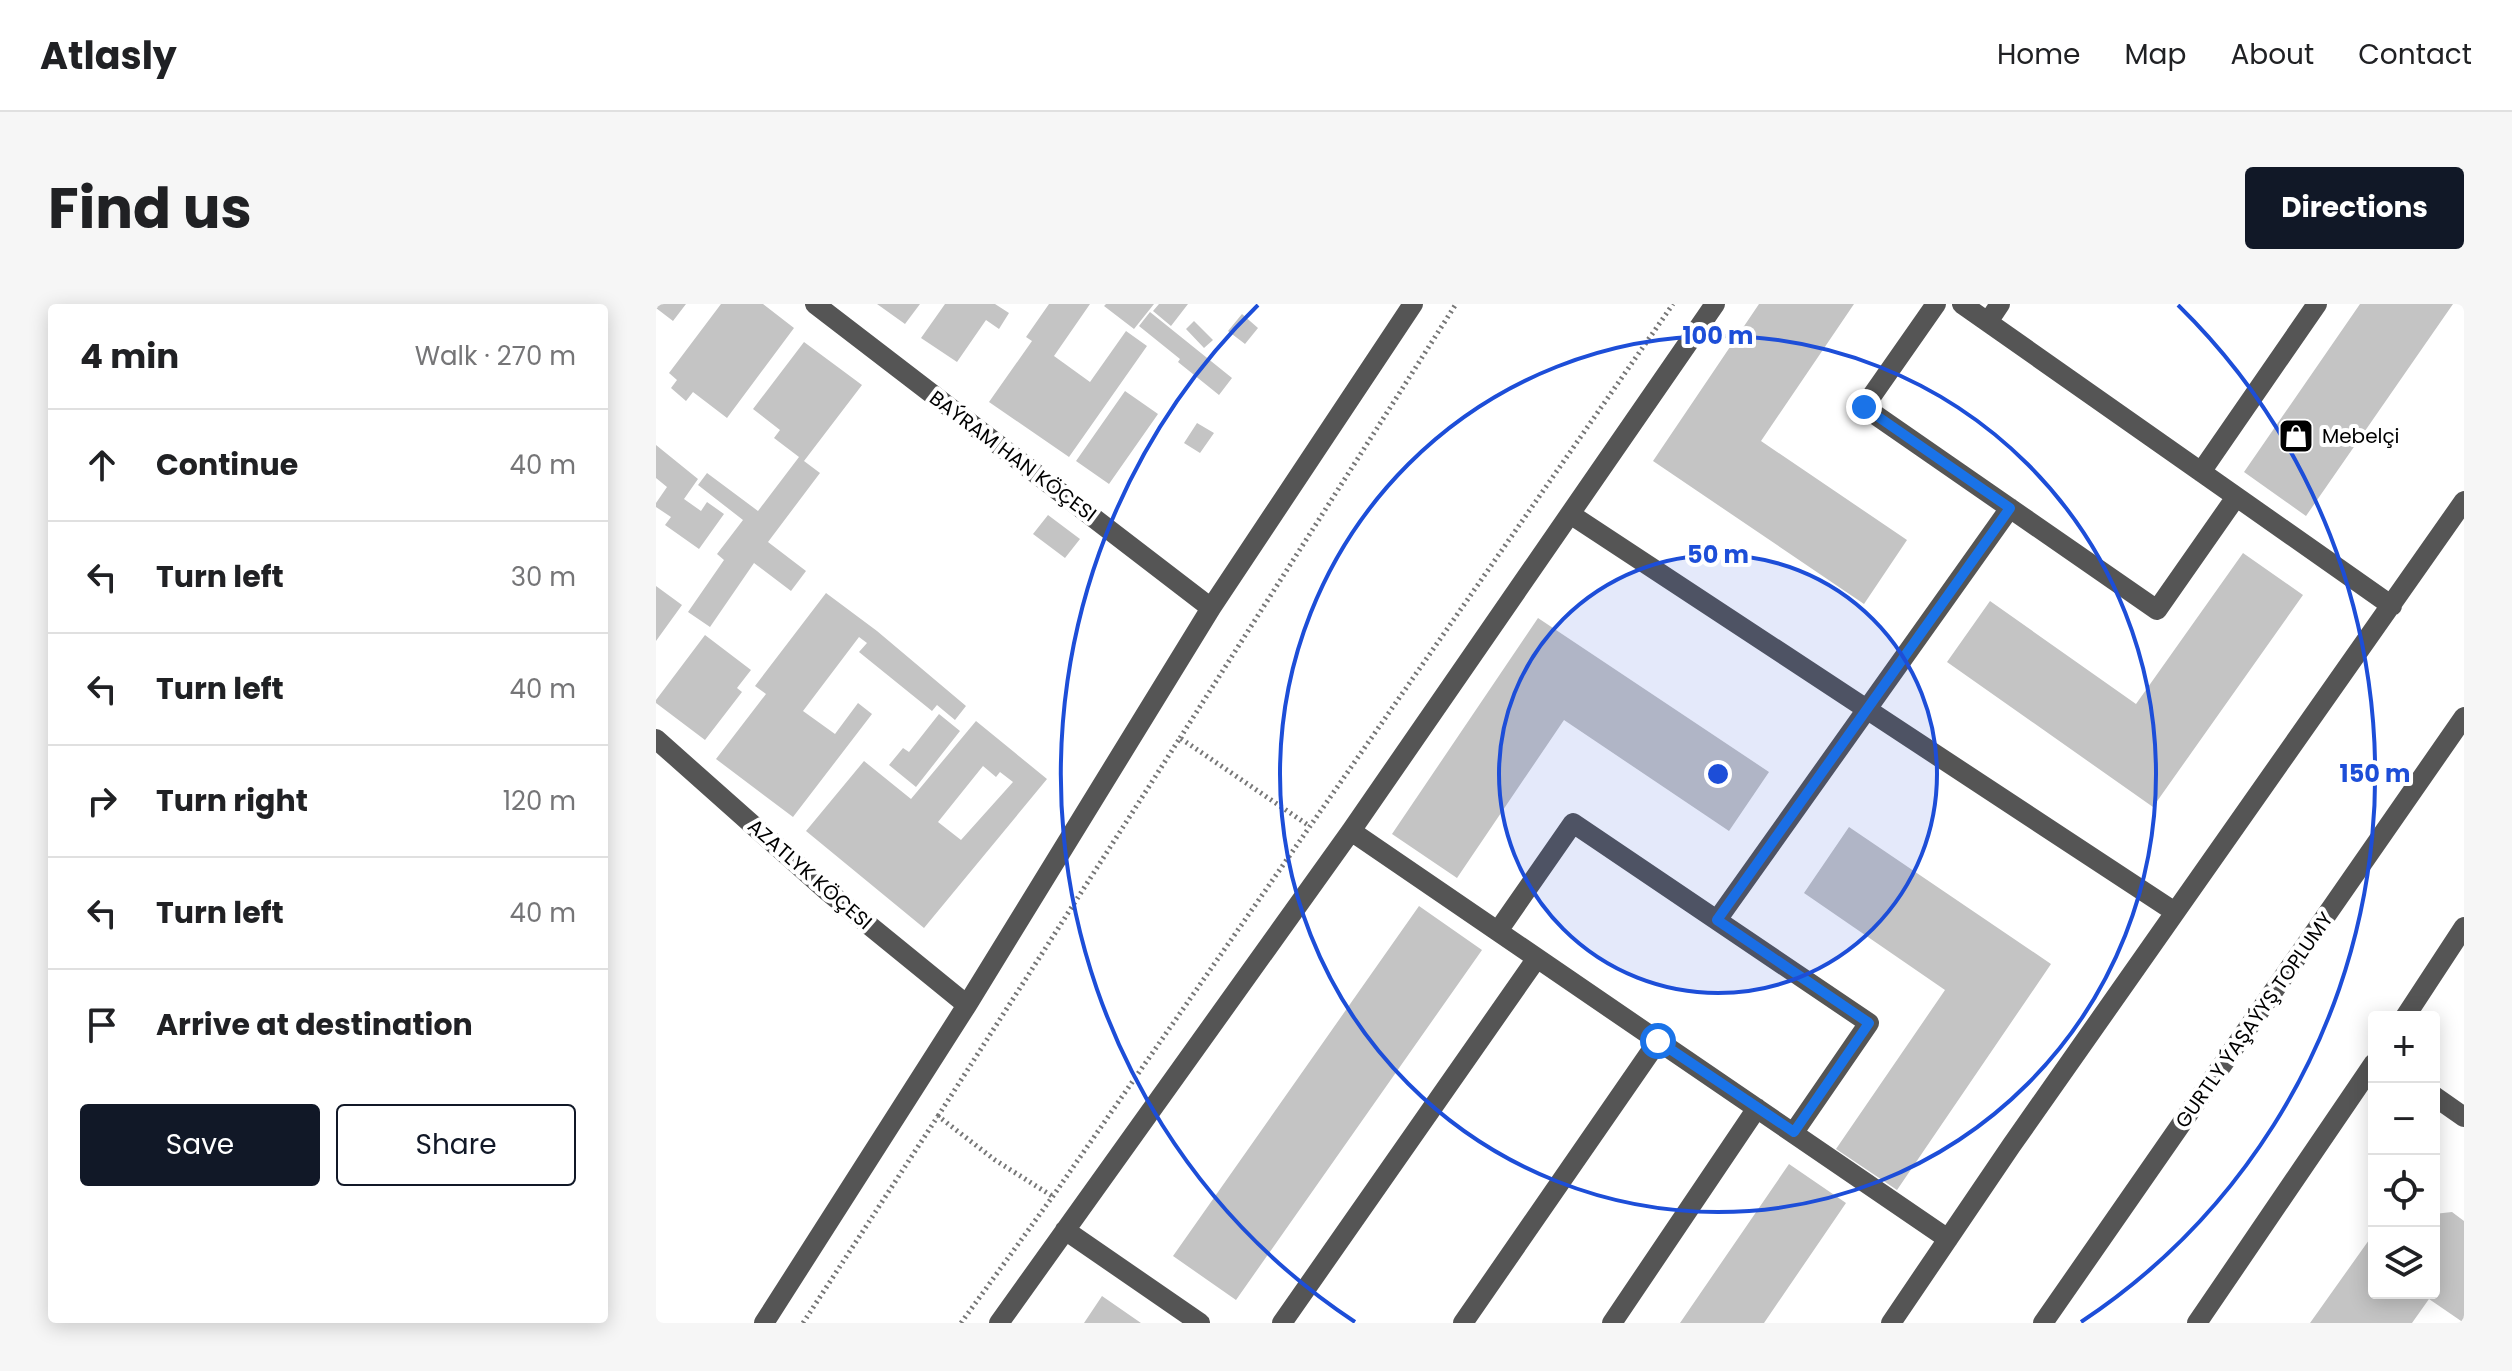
<!DOCTYPE html>
<meta charset="utf-8">
<style>
body{margin:0;font-family:Poppins,sans-serif;background:#f6f6f6;color:#202124}
.controls{position:absolute;right:24px;bottom:24px;display:grid;overflow:hidden;border-radius:8px;box-shadow:0 4px 20px #0003}
.controls button{width:72px;height:72px;display:grid;place-items:center;padding:0;border:0;border-bottom:2px solid #e0e0e0;background:#fff;color:#202124;font:40px sans-serif}
.stop{position:absolute;width:24px;height:24px;margin:-18px;border:6px solid #1a73e8;border-radius:50%;background:#fff}
.stop.end{background:#1a73e8;border-color:#fff;box-shadow:0 2px 8px #0008}
.list{margin:0;padding:0;list-style:none}
h2{display:flex;justify-content:space-between;align-items:center;height:104px;margin:0;padding:0 32px;font-size:34px}
h2 small{font-size:26px;font-weight:400;color:#757577}
.list li{display:grid;grid-template-columns:52px 1fr auto;gap:24px;align-items:center;box-sizing:border-box;height:112px;padding:0 32px;border-top:2px solid #e0e0e0}
.list b{display:block;font-size:30px;white-space:nowrap}
.list em{font-size:26px;font-style:normal;color:#757577}
.actions{display:flex;gap:16px;padding:24px 32px}
.actions a{flex:1;padding:18px 0;border:2px solid #111827;border-radius:8px;text-align:center;font-size:28px;color:#111827}
.actions .main{background:#111827;color:#fff}
.icon{flex:none;width:44px;height:44px;fill:none;stroke:currentColor;stroke-width:2;stroke-linecap:round;stroke-linejoin:round}
.map{position:relative;flex:none;width:1808px;height:1019px;overflow:hidden;border-radius:8px}
header{display:flex;align-items:center;gap:48px;box-sizing:border-box;height:112px;padding:0 40px;background:#fff;border-bottom:2px solid #e0e0e0}
header strong{font-size:38px}
nav{display:flex;gap:44px;margin-inline-start:auto;font-size:28px}
.intro{display:flex;align-items:center;justify-content:space-between;box-sizing:border-box;height:192px;padding:0 48px}
h1{margin:0;font-size:56px}
.button{padding:20px 36px;border-radius:8px;background:#111827;color:#fff;font-size:28px;font-weight:700}
main{display:flex;gap:48px;padding:0 48px}
aside{flex:1;background:#fff;border-radius:8px;box-shadow:0 4px 20px #0003}
.map>svg:first-child{display:block}
.building{fill:#c4c4c4;fill-rule:evenodd}
.lines{fill:none;stroke-linecap:round;stroke-linejoin:round}
.path{stroke:#777;stroke-width:5;stroke-dasharray:2 4;stroke-linecap:butt}
.minor{stroke:#555;stroke-width:20}
.route{stroke:#1a73e8;stroke-width:10}
.ring{fill:none;stroke:#1d4ed8;stroke-width:4}
.labels{text-anchor:middle;stroke-width:8;stroke-linejoin:round;paint-order:stroke}
.poi-label{font-size:20px;fill:#000;stroke:#fff;text-anchor:start}
.street-label{font-size:20px;fill:#000;stroke:#fff}
.centre{fill:#1d4ed8;stroke:#fff;stroke-width:4}
.ring-label{font-size:24px;text-anchor:middle;font-weight:bold;fill:#1d4ed8;stroke:#fff;stroke-width:8;stroke-linejoin:round;paint-order:stroke}
</style>
<header>
<strong>Atlasly</strong>
<nav><a>Home</a><a>Map</a><a>About</a><a>Contact</a></nav>
</header>
<div class="intro"><h1>Find us</h1><a class="button">Directions</a></div>
<main>
<aside>
<h2>4 min<small>Walk · 270 m</small></h2>
<ul class="list">
<li><svg class="icon" aria-label="ahead" viewBox="0 0 24 24"><path d="M12 20V5M6 11l6-6 6 6"/></svg><div><b>Continue</b></div><em>40 m</em></li>
<li><svg class="icon" aria-label="left" viewBox="0 0 24 24"><path d="M17 20v-9H6M10 6l-5 5 5 5"/></svg><div><b>Turn left</b></div><em>30 m</em></li>
<li><svg class="icon" aria-label="left" viewBox="0 0 24 24"><path d="M17 20v-9H6M10 6l-5 5 5 5"/></svg><div><b>Turn left</b></div><em>40 m</em></li>
<li><svg class="icon" aria-label="right" viewBox="0 0 24 24"><path d="M7 20v-9h11M14 6l5 5-5 5"/></svg><div><b>Turn right</b></div><em>120 m</em></li>
<li><svg class="icon" aria-label="left" viewBox="0 0 24 24"><path d="M17 20v-9H6M10 6l-5 5 5 5"/></svg><div><b>Turn left</b></div><em>40 m</em></li>
<li><svg class="icon" aria-label="arrive" viewBox="0 0 24 24"><path d="M6 21V4h12l-3 4 3 4H6"/></svg><div><b>Arrive at destination</b></div></li>
</ul>
<div class="actions"><a class="main">Save</a><a>Share</a></div>
</aside>
<div class="map">
<svg width="1808" height="1019" viewBox="0 0 1808 1019">
<rect width="100%" height="100%" fill="#fff"/>
<path class="building" d="M0,0H30L17,17L0,4Z
M65,0H107L138,24L71,114L37,88L30,97L15,84L21,76L13,69Z
M221,0H264L249,20Z
M289,0H339L353,9L343,25L330,16L301,58L265,34Z
M393,0H434L398,52L434,78L470,27L491,42L413,153L333,98L376,37L370,33Z
M450,0H498L478,25L448,2Z
M503,0H532L515,22L497,7Z
M1103,0H1198L1105,137L1251,236L1208,300L997,157Z
M1704,0H1797L1650,212L1588,168Z
M494,8L576,74L563,91L522,58L524,55L483,22Z
M586,10L602,24L589,40L572,27Z
M538,17L557,36L548,44L530,25Z
M148,38L206,81L148,157L164,169L112,238L150,267L135,287L98,259L54,323L32,308L68,256L61,250L87,216L42,181L51,169L102,207L143,153L118,134L124,126L97,105Z
M469,87L502,110L453,180L420,157Z
M541,119L558,129L544,149L528,139Z
M0,141L42,175L28,195L45,207L51,198L68,210L43,245L9,221L15,213L0,203V199L11,183L0,174Z
M392,211L424,235L409,254L377,230Z
M1587,249L1647,291L1497,503L1291,358L1334,297L1480,400Z
M0,282L26,301L0,337Z
M170,289L221,327L310,402L299,416L281,401L276,407L203,348L211,339L203,333L147,407L179,430L202,399L216,410L137,513L60,455L110,390L99,382Z
M882,314L1113,468L1073,527L908,416L801,574L736,530Z
M49,331L95,366L81,384L86,388L49,436L0,399V396Z
M283,410L304,427L260,483L233,461L247,444L253,448Z
M320,417L391,475L268,624L150,527L208,457L255,495ZM327,462L340,473L344,468L357,478L305,536L282,518Z
M1193,523L1395,660L1241,886L1180,845L1289,686L1148,589Z
M763,602L826,646L580,996L517,952Z
M1133,860L1190,899L1108,1019H1024Z
M1796,908L1808,917V1019L1773,995L1756,1019H1654L1718,929V989H1778V910Z
M446,992L485,1019H428Z"/>
<g class="lines">
<path class="path" d="M524,434L800,0
M282,812L524,434L652,521
M147,1019L282,812L339,856L396,892
M305,1019L397,892L1017,0"/>
<path class="minor" d="M159,0L555,304
M1280,0L1208,103L1501,306L1580,193
M1306,0L1736,302
M1332,18L1344,0
M1545,168L1661,0
M914,210L1519,608
M0,435L171,587L311,701
M695,527L1292,935
M1061,616L1354,204
M842,627L917,519L1213,719L1138,828
M1749,713L1808,623
M1778,792L1808,813
M409,926L544,1019
M108,1019L311,701L555,304L757,0
M343,1019L695,527L1059,0
M626,1019L881,654
M807,1019L1002,737
M956,1019L1101,804
M1235,1019L1355,842L1808,197
M1387,1019L1808,413
M1541,1019L1718,759"/>
</g>
<g class="lines">
<path class="route" d="M1002,737L1138,828L1213,719L1061,616L1354,204L1208,103"/>
</g>
<circle cx="1062" cy="470" r="219" fill="#1d4ed8" fill-opacity=".12"/>
<g class="ring">
<circle cx="1062" cy="470" r="219"/>
<circle cx="1062" cy="470" r="438"/>
<path d="M699 1018A657 657 0 0 1 602 1M1522 1A657 657 0 0 1 1425 1018"/>
</g>
<defs>
<symbol id="shop-square" viewBox="-11 -11 22 22"><rect x="-9" y="-9" width="18" height="18" rx="4" fill="#000" stroke="#fff"/><path d="M-5-2.5h2.3a2.7 3.5 0 0 1 5.4 0H5L5.5 6h-11ZM-1.5-2.5h3a1.5 2.3 0 0 0-3 0Z" fill="#fff"/></symbol>
</defs>
<g fill-rule="evenodd">
<use href="#shop-square" x="1620" y="112" width="40" height="40"/>
</g>
<g class="labels">
<g class="poi-label">
<text x="1666" y="139">Mebelçi</text>
</g>
<g class="street-label">
<text transform="translate(357 152) rotate(37)" y="7">BAÝRAM HAN KÖÇESI</text>
<text transform="translate(154 570) rotate(41)" y="7">AZATLYK KÖÇESI</text>
<text transform="translate(1598 716) rotate(-55)" y="7">GURTLY ÝAŞAÝYŞ TOPLUMY</text>
</g>
</g>
<circle cx="1062" cy="470" r="12" class="centre"/>
<g class="ring-label">
<text x="1062" y="40">100 m</text>
<text x="1062" y="259">50 m</text>
<text x="1719" y="478">150 m</text>
</g>
</svg>
<div class="controls">
<button>+</button>
<button>−</button>
<button><svg class="icon" aria-label="locate" viewBox="0 0 24 24"><circle cx="12" cy="12" r="6"/><path d="M12 2v4M12 18v4M2 12h4M18 12h4"/></svg></button>
<button><svg class="icon" aria-label="layers" viewBox="0 0 24 24"><path d="M12 4l9 5-9 5-9-5zM3 14l9 5 9-5"/></svg></button>
</div>
<div class="stop" style="left:1002px;top:737px"></div>
<div class="stop end" style="left:1208px;top:103px"></div>
</div>
</main>
